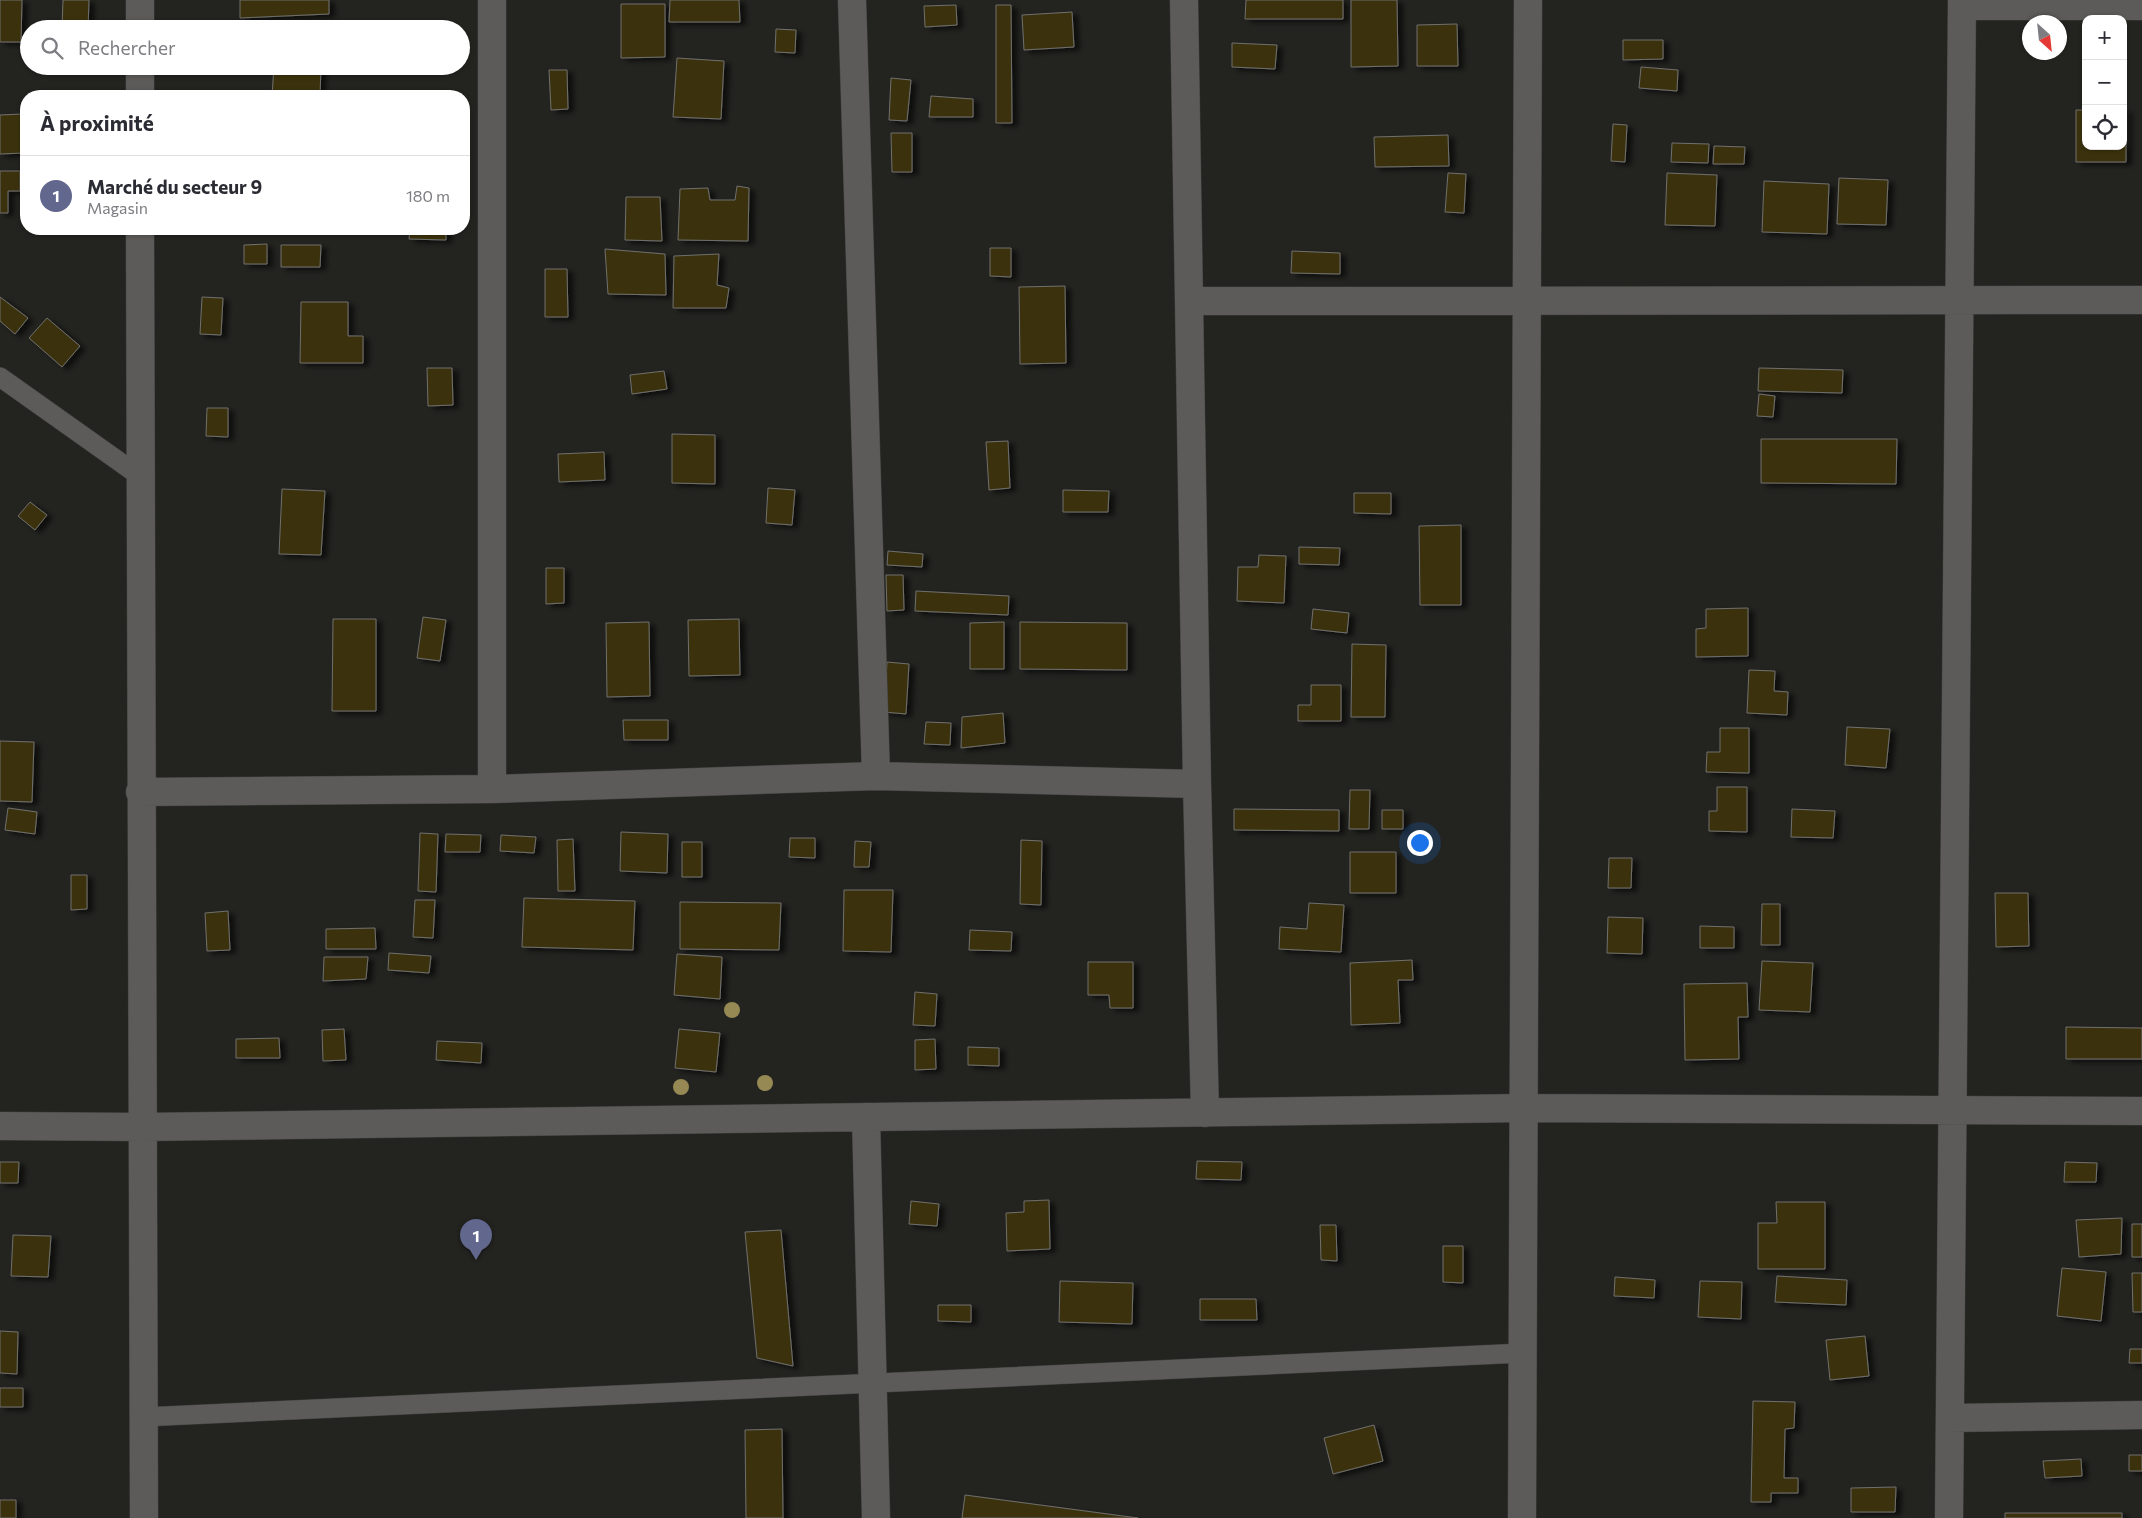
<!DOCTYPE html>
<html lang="fr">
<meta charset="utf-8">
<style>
body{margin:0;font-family:Commissioner,sans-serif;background:#f2f2f3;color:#2b2b33}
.controls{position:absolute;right:15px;top:15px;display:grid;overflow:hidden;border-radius:10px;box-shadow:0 1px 4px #0004}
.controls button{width:45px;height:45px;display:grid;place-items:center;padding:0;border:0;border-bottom:1px solid #e1e1e2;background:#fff;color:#2b2b33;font:25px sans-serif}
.compass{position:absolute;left:2022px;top:15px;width:45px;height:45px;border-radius:50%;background:#fff;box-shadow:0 1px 4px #0004;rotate:153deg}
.you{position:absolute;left:1419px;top:842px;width:18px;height:18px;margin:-12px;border:4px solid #fff;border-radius:50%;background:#1a73e8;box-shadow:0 0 0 8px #1a73e833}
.badge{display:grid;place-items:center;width:32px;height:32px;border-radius:50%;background:#62678d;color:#fff;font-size:16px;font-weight:700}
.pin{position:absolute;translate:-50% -41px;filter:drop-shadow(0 1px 2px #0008)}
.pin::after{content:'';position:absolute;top:26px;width:18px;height:15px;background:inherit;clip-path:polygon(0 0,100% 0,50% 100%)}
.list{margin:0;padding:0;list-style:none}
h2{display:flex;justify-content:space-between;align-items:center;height:65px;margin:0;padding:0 20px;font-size:21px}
h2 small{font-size:16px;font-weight:400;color:#7c7c81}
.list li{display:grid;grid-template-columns:32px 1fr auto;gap:15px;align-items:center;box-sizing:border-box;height:80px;padding:0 20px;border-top:1px solid #e1e1e2}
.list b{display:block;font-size:19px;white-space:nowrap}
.list p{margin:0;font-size:16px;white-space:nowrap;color:#7c7c81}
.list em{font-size:16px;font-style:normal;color:#7c7c81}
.icon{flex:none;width:28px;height:28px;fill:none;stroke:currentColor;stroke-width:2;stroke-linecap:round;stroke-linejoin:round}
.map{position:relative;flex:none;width:2142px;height:1518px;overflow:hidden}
.search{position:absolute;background:#fff;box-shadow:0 1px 4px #0004;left:20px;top:20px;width:450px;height:55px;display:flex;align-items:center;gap:12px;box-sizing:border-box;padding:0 18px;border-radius:28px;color:#7c7c81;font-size:19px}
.panel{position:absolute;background:#fff;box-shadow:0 1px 4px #0004;left:20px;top:90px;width:450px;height:145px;border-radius:20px}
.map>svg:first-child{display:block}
.building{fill:#3b330f;stroke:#706f6d;filter:url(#shadow)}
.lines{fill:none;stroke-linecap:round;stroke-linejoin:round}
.service-casing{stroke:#3e3e3c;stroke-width:20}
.minor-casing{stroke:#3e3e3c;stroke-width:29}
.service{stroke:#5c5b59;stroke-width:19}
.minor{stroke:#5c5b59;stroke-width:28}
.tree{fill:#968954}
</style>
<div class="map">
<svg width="2142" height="1518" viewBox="0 0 2142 1518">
<defs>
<filter id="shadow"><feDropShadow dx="5.5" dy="3" stdDeviation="2.5" flood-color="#0009"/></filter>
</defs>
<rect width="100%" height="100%" fill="#232320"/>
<path class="building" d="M0,0H22L21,42H0Z
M63,0H89L88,29H32V27H62Z
M240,0H329V14L240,18Z
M670,0H739L740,22H669Z
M1246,0H1343V19H1245Z
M1351,0H1397L1398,66L1351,67Z
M621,4H665V57L621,58Z
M956,5L957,25L925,27L924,6Z
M996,5H1011L1012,123H996Z
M1072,12L1074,47L1024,50L1022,15Z
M1457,24L1458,66H1417V25Z
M776,29L796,30L795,53L775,52Z
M1623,40H1663V59L1623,60Z
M1232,43L1277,45L1275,69L1232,67Z
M677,58L724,61L721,119L673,117Z
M274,66H321L320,96H272Z
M1641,67L1678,70L1677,91L1639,88Z
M549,70H567L568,109L551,110Z
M891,78L911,80L907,121L889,120Z
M365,92L406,94V96H365Z
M931,96L973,99V117H929Z
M2076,110H2086V146H2123V110H2126V162H2076Z
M22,114L24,153L0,154V115Z
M1613,124L1627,125L1625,162L1611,161Z
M891,133H912V172H892Z
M1448,135L1449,166L1375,167L1374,137Z
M1672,143L1709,144L1708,163L1671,162Z
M1714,146L1745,147L1744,164H1713Z
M0,171H20V191H8V213H0Z
M1448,173L1466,174L1464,213L1445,212Z
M1667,173L1717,175L1715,226L1665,225Z
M1839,178L1888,180L1886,225L1837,224Z
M1764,181L1829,184L1827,234L1762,232Z
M737,186L749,188L748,241L678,240L680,189L708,188L710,200H735Z
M626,197H660L662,241L625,240Z
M410,229H446V240L409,239Z
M267,244V264H244V245Z
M281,245H321L320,267H281Z
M990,248H1011V277L990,276Z
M605,249L665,254L666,295L608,294Z
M1292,251L1340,253V274L1291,273Z
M719,254L717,285L729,288L726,308H673L674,256Z
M545,269H567L568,317H545Z
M1065,286L1066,363L1020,364L1019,287Z
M0,297L28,318L15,334L0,321Z
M202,297L223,298L221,335L200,334Z
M301,302H348V336H363V363H300Z
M47,318L80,346L62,367L29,338Z
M427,368H452L453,405L428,406Z
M1759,368L1843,370L1842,393L1758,391Z
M664,371L667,389L632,394L630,375Z
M1759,394L1775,396L1773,417L1757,416Z
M207,408H228V437L206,436Z
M672,434L715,435V484L672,483Z
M1761,439H1897L1896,484L1761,483Z
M1008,441L1010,488L989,490L986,442Z
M604,452L605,480L559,482L558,454Z
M768,488L795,490L792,525L766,523Z
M282,489L325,491L321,555L279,554Z
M1063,490L1109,491L1108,512H1063Z
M1354,493H1391V514L1354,513Z
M30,502L47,515L35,530L18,516Z
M1461,525V605H1420L1419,526Z
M1299,547L1340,548L1339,565L1299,564Z
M888,551L923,554L922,567L887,565Z
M1259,555L1286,556L1284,603L1237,601L1238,567H1258Z
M546,568H564V603L546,604Z
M886,575H903L904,610L887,611Z
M916,591L1009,596L1008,615L915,611Z
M1748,608V656L1696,657V629L1706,628V609Z
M1313,609L1349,613L1347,633L1311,629Z
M423,617L446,620L440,661L417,658Z
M333,619H376V711H332Z
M739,619L740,675L689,676L688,620Z
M649,622L650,696L607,697L606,623Z
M1004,622V669H970V623Z
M1020,622L1127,623V670L1020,669Z
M1352,644L1386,645L1385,717H1351Z
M887,662L909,664L906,714L884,712Z
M1749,670L1775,671L1774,691L1788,692L1787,715L1747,713Z
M1311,685H1341V721H1298V705H1311Z
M1003,713L1005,743L961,748L962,717Z
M623,720H668V740H624Z
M926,722L951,723L950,745L924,744Z
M1847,727L1890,729L1886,768L1845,765Z
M1720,728H1749V773L1706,772L1707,752H1720Z
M0,741L34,742L32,802L0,801Z
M1717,787H1747V832L1709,831V811H1717Z
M1350,790H1370L1369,829H1349Z
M8,808L37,812L35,834L5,830Z
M1234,809L1339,810V831L1234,830Z
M1792,809L1835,811L1833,838L1791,837Z
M1382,810H1403V829H1382Z
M621,832L668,834L667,873L620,871Z
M420,833L438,834L436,892L418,891Z
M446,834L481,835L480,852H445Z
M501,835L536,837L534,853L500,851Z
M790,838H815V858L789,857Z
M573,839L575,891H558L557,840Z
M1021,840L1042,841L1041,905L1020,904Z
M855,841L871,842L869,867H854Z
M682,842H702V877H682Z
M1350,852H1396V893H1350Z
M1609,858H1632L1631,888H1608Z
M71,875H87V909L71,910Z
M844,890H893L891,952L843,951Z
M1995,893H2028L2029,946L1996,947Z
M524,898L635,901L633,950L522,947Z
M415,900H435L433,938L413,937Z
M680,902L781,903L779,950L680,949Z
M1309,903L1344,905L1341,952L1279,949L1280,927L1307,929Z
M1762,904H1780V945H1761Z
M228,911L230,950L207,951L205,913Z
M1608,917L1643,918L1642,954L1607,953Z
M1700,926L1734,927V948H1700Z
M375,928L376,949H326V929Z
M970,930L1012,932L1011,951L969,950Z
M389,953L431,956L429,973L388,970Z
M677,954L722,957L720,999L674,995Z
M324,957H368L366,979L323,981Z
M1412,960L1413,980H1398L1400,1023L1351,1025L1350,963Z
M1762,961L1813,963L1810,1012L1759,1010Z
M1088,962H1133V1008H1110L1109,995H1088Z
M1747,983L1748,1017H1738L1739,1059L1685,1060L1684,984Z
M915,992L937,994L935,1026L913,1025Z
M2066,1027L2142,1028V1059H2066Z
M344,1029L346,1060L323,1061L322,1030Z
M679,1029L720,1033L716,1072L675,1068Z
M279,1038L280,1058H236V1039Z
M935,1039L936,1069L915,1070V1040Z
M437,1041L482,1043L481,1063L436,1060Z
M968,1047L999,1048V1066L968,1065Z
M1197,1161L1242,1162L1241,1180L1196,1179Z
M0,1162H19L18,1183H0Z
M2065,1162L2097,1163L2096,1182H2064Z
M1049,1200L1050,1249L1007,1251L1006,1213L1024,1212V1201Z
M911,1201L939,1204L937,1226L909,1224Z
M1776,1202H1825V1269H1758V1223H1777Z
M2122,1218L2121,1254L2079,1257L2076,1220Z
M2132,1224H2142V1257H2132Z
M1320,1225H1336L1337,1261L1321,1260Z
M781,1230L793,1366L757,1358L745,1232Z
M13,1235L51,1236L48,1277L11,1276Z
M1443,1246H1463V1283L1443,1282Z
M2062,1268L2106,1272L2101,1321L2057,1316Z
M2132,1273H2142V1312H2133Z
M1777,1276L1847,1280L1846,1305L1775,1302Z
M1615,1277L1655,1280L1654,1298L1614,1296Z
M1060,1281L1133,1283L1132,1324L1059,1322Z
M1700,1281L1742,1282L1741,1319L1698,1317Z
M1200,1299H1256L1257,1320H1200Z
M938,1305H971V1322L938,1321Z
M0,1331L18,1332L17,1374L0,1373Z
M1865,1336L1869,1376L1830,1380L1826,1340Z
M2130,1349H2142V1363H2129Z
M0,1388H23V1407H0Z
M1753,1401L1795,1402L1794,1428L1785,1429L1784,1478H1798V1493H1771V1502H1751Z
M1374,1425L1383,1461L1333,1474L1324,1438Z
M782,1429L783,1518H746L745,1430Z
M2129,1455H2142V1471H2129Z
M2081,1459L2082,1476L2045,1478L2043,1461Z
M1896,1487L1895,1512H1851V1488Z
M965,1495L1138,1518H962Z
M0,1500H16V1518H0Z
M2005,1513H2122V1518H2005Z"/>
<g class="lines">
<defs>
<path id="service" d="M0,377L141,477
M143,1417L1523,1353"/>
<path id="minor" d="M140,0V29
M852,0L876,776
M1184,0L1197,784L1205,1113
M1962,6H2142
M140,66V96
M140,229L144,1518
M1189,301L2142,300
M492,789V0
M140,792L492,789L876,776L1197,784
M866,1117L876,1518
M0,1126L142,1127L1524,1108L2142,1111
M1950,1418L2142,1415
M1522,1518L1528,0
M1949,1518L1962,0"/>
</defs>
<use href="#service" class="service-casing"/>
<use href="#minor" class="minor-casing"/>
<use href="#service" class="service"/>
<use href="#minor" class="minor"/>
</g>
<g class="tree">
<circle cx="732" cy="1010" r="8"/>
<circle cx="765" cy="1083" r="8"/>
<circle cx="681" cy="1087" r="8"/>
</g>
</svg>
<div class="controls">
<button>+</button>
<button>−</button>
<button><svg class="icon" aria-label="locate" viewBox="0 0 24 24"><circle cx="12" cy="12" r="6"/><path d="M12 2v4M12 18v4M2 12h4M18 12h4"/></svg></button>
</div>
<svg class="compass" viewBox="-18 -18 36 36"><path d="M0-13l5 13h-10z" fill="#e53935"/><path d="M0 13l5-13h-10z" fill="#7c7c81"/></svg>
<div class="you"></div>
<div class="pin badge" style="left:476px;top:1260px">1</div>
<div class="search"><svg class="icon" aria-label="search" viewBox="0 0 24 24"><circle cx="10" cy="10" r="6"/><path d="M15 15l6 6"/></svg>Rechercher</div>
<section class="panel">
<h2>À proximité<small></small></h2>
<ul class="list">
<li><span class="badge">1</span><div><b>Marché du secteur 9</b><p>Magasin</p></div><em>180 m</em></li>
</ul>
</section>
</div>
